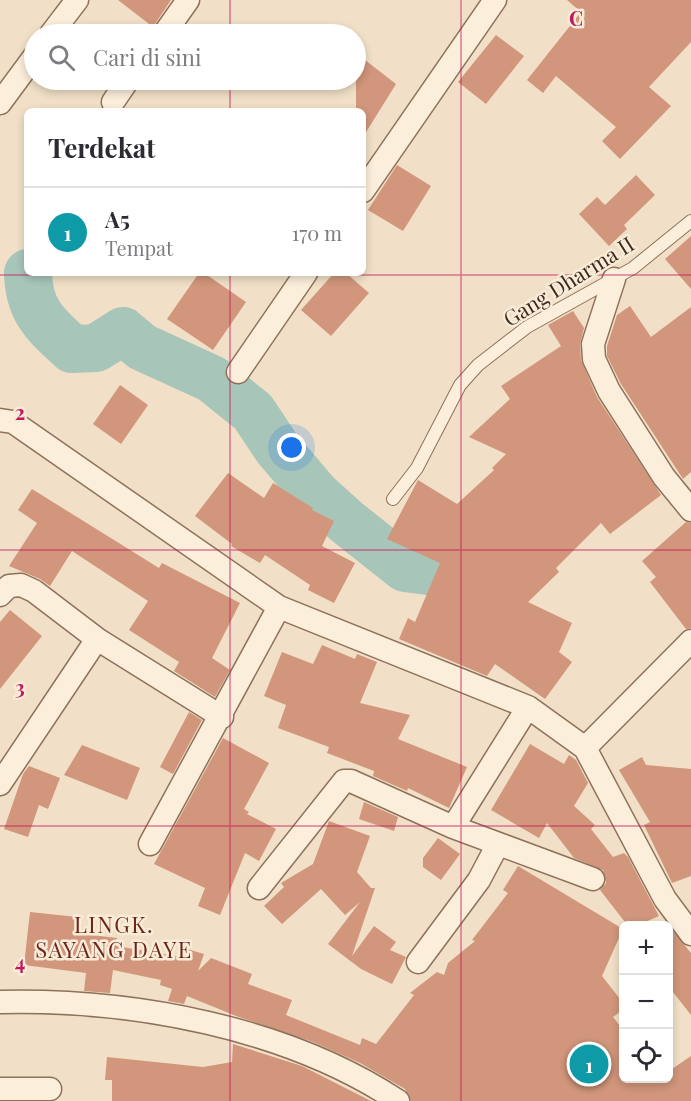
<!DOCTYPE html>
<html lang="id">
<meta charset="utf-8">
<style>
body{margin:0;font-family:"Playfair Display",serif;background:#f7f7f7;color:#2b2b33}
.controls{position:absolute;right:18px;bottom:18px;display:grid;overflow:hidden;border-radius:9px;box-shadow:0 3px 9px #0003}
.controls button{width:54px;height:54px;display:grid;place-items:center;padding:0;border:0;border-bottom:2px solid #e1e1e2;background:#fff;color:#2b2b33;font:30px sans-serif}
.you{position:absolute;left:292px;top:448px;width:21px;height:21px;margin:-15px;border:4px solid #fff;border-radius:50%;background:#1a73e8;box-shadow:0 0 0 9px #1a73e833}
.badge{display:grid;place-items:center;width:39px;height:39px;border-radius:50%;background:#a12734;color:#fff;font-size:20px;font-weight:700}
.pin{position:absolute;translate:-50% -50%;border:3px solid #fff;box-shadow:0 2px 6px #0006}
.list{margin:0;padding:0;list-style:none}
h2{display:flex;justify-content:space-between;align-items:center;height:78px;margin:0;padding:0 24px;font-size:26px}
h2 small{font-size:20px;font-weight:400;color:#7c7c81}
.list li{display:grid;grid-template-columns:39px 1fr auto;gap:18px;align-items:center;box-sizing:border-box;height:90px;padding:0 24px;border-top:2px solid #e1e1e2}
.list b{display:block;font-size:22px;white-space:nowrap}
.list p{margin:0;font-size:20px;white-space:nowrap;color:#7c7c81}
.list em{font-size:20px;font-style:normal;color:#7c7c81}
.icon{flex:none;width:33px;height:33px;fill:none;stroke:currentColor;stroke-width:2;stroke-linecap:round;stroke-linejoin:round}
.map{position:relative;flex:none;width:691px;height:1101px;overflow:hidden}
.search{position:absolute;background:#fff;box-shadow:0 3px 9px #0003;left:24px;top:24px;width:342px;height:66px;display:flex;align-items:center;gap:15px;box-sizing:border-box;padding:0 21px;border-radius:33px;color:#7c7c81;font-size:22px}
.panel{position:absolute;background:#fff;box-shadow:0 3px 9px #0003;left:24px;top:108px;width:342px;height:168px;border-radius:9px}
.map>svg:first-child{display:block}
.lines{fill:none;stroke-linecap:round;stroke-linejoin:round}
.river{stroke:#a8c5b9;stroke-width:48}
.building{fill:#d1967b}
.lane-casing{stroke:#8e715b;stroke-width:14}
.street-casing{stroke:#8e715b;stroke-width:25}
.lane{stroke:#fbeedb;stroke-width:12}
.street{stroke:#fbeedb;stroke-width:22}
.grid{fill:none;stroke:#c2185b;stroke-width:1.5;stroke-opacity:0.55}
.labels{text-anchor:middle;stroke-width:5;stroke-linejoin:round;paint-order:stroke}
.street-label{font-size:21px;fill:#3d2b1f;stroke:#f8ebd7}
.neighbourhood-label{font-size:22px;letter-spacing:1.5px;fill:#6d251c;stroke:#f8ebd7}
.grid-label{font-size:20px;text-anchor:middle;font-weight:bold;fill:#c2185b;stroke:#f8ebd7;stroke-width:5;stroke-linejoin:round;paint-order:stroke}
</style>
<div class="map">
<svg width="691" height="1101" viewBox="0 0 691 1101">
<rect width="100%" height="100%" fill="#f1e0c7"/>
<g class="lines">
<path class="river" d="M28,273C29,312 46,325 72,349L96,348L123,331L142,347L212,379L253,412L277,448L316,494L347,522L405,568L428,571"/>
</g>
<path class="building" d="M118,0H171L153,27Z
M567,0H691V42L649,87L671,106L620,159L602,141L616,127L556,76L543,93L527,80L581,12Z
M496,35L524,56L486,104L458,82Z
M356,53L396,84L363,137V111H356Z
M397,165L431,186L403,231L368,210Z
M636,175L655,195L624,225L627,229L609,246L579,214L597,197L605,205Z
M691,236V289L665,259Z
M199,273H204L246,302L213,350L167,319Z
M334,273H346L369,293L331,336L301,310Z
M630,306L651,337L691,307V472L683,479L621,384L607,356V346L617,315Z
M573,311L584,328L580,344L581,360L597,397L661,495L610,534L601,523L556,568L559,572L528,602L572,623L559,652L572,662L545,699L495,664L487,676L399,639L408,618L415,622L440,563L387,539L418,480L457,504L494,470L492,468L506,454L469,437L510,399L501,386L561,346L548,325Z
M120,385L148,405L121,444L93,424Z
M228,473L264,498L273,483L313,508L312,510L334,521L322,546L355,563L334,603L308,590L310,585L265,555L260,563L231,546L232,544L195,516Z
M32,489L159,568L162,563L240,603L212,658L230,670L215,697L174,671L179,662L129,630L148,601L72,551L50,586L40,579L9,566L37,523L18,510Z
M686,522L691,523V628L686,629L650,582L656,577L642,561Z
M10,610L42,636L0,689V622Z
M322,645L355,659L357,654L377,662L360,703L410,715L398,739L467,767L449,808L408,788L407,791L373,776L374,771L327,753L329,747L278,728L286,705L264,696L282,652L313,664Z
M189,712L202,720L173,774L160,767Z
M223,738L269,763L244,809L249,812L247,814L276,829L259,861L245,853L220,915L198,906L205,888L154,864Z
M530,744L564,764L569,755L576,760L588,783L574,806L595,825L591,829L613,857L624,853L628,857L659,916L636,926H628L600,890L606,883L603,870L574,858L547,823L539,838L491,810Z
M82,745L140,768L127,800L64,775Z
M642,757L646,765L691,769V876L672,883L644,825L650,822L619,770Z
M29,766L60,778L48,809L39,805L28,837L4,829L23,774Z
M364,802L398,817L394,831L359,819Z
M329,821L370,836L357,872L371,888H375L352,956L374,926L396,942L390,950L406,957L392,984L361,969L328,944L360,902L345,915L321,889L282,924L264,906L284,887L281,883L313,864Z
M438,838L460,854L441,880L423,867V858Z
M518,866L623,929L602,976L624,1004V1009L613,1017L624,1031V1078H669L672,1069L691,1056V1101H411L405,1089L360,1063L313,1042L236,1016L187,996L184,1004L168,1001L172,989L160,985L161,980L113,970L110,993L84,991L86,973L24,965L30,912L77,917L74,933L117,938L116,946L181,957L184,948L204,954L198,971L211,958L252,974L248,984L292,1000L286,1015L360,1045L362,1038L376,1044L414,995L410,993L437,972L444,975L448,963L475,941L472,940L508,893L503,890Z
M669,926L691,953V1015L669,987Z
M233,1044L302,1066L371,1101H112V1080H105L107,1057L203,1067L232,1062Z"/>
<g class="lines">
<defs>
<path id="lane" d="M393,499L417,468L460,385L478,365L527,327L633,268L691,221"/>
<path id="street" d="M51,34L77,0
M164,34L188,0
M113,102L128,80
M0,103L34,57
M363,191L495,0
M614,279L593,344L594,359L609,391L664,477L691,510
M238,372L306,273
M0,420L13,422L279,607L528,707L585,748L665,899L691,934
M0,595L9,586L21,585L34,591L97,639L222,717
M585,748L691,641
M0,784L97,639
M453,827L528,707
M150,844L279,607
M259,888L344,781H351L453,827L593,879
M418,962L479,880L498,844
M0,1002C133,999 286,1027 398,1101
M0,1089H50"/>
</defs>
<use href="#lane" class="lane-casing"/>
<use href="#street" class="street-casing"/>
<use href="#lane" class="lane"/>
<use href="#street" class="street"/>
</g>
<path class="grid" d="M230,0V34M461,0V1101M230,80V111M230,273V1101M0,275H691M0,550H691M0,826H691"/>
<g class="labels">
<g class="street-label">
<text transform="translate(569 282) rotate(-32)" y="7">Gang Dharma II</text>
</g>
<g class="neighbourhood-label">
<text x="114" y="933">LINGK.<tspan x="114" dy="25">SAYANG DAYE</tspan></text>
</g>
</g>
<g class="grid-label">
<text x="576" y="26">C</text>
<text x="20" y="420">2</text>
<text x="20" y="695">3</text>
<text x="20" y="970">4</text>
</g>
</svg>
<div class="controls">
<button>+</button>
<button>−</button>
<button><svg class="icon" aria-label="locate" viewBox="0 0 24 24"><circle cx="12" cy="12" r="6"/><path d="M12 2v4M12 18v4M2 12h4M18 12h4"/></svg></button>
</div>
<div class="you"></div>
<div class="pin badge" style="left:589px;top:1064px;background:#0f9aa8">1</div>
<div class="search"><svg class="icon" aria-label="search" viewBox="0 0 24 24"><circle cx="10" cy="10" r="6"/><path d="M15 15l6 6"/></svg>Cari di sini</div>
<section class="panel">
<h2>Terdekat<small></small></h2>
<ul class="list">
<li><span class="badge" style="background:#0f9aa8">1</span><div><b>A5</b><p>Tempat</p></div><em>170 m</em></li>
</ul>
</section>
</div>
